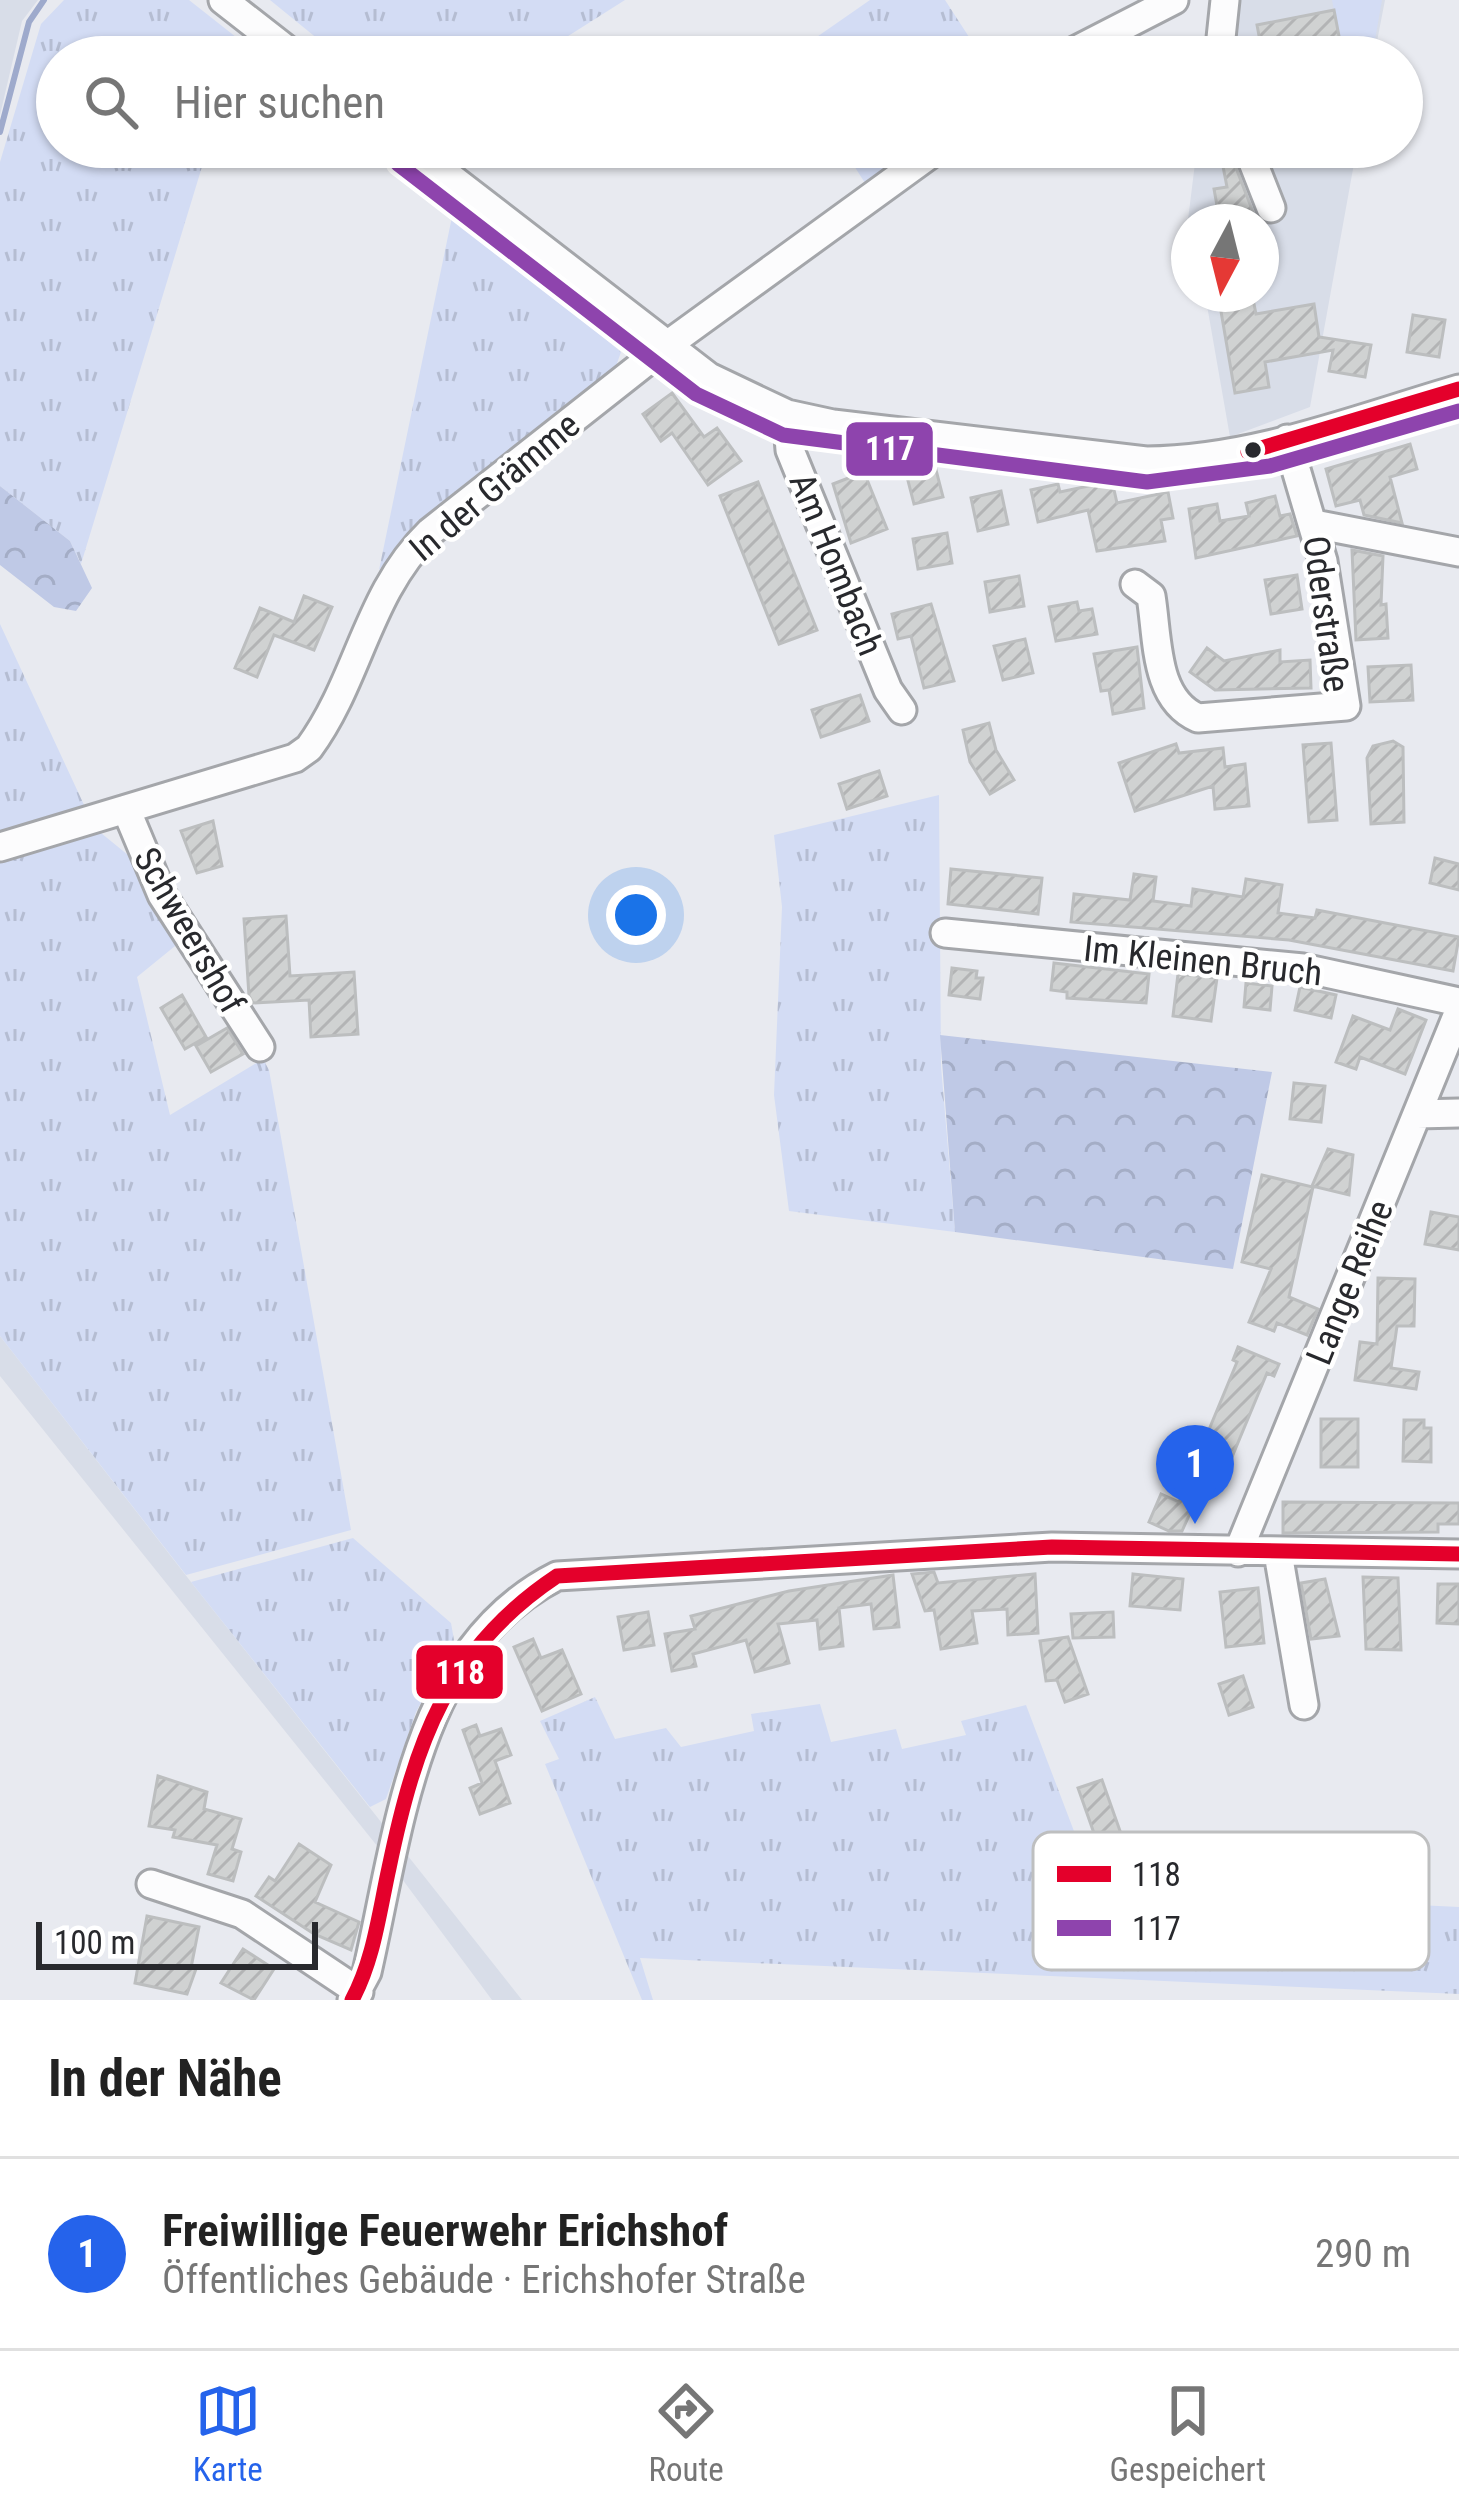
<!DOCTYPE html>
<html lang="de">
<meta charset="utf-8">
<style>
body{margin:0;font-family:"Roboto Condensed",sans-serif;background:#f2f2f2;color:#222}
.compass{position:absolute;left:1171px;top:204px;width:108px;height:108px;border-radius:50%;background:#fff;box-shadow:0 3px 9px #0004;rotate:187deg}
.scale{position:absolute;left:36px;bottom:30px;width:282px;box-sizing:border-box;padding-left:12px;border:6px solid #28292d;border-top:0;font-size:33px;line-height:42px;white-space:nowrap;color:#28292d;-webkit-text-stroke:9px #fff;paint-order:stroke}
.you{position:absolute;left:636px;top:915px;width:42px;height:42px;margin:-30px;border:9px solid #fff;border-radius:50%;background:#1a73e8;box-shadow:0 0 0 18px #1a73e833}
.badge{display:grid;place-items:center;width:78px;height:78px;border-radius:50%;background:#2563eb;color:#fff;font-size:39px;font-weight:700}
.pin{position:absolute;translate:-50% -99px;filter:drop-shadow(0 3px 6px #0008)}
.pin::after{content:'';position:absolute;top:63px;width:42px;height:36px;background:inherit;clip-path:polygon(0 0,100% 0,50% 100%)}
.list{margin:0;padding:0;list-style:none}
h2{display:flex;justify-content:space-between;align-items:center;height:156px;margin:0;padding:0 48px;font-size:51px}
h2 small{font-size:39px;font-weight:400;color:#767676}
.list li{display:grid;grid-template-columns:78px 1fr auto;gap:36px;align-items:center;box-sizing:border-box;height:192px;padding:0 48px;border-top:3px solid #e0e0e0}
.list b{display:block;font-size:45px;white-space:nowrap}
.list p{margin:0;font-size:39px;white-space:nowrap;color:#767676}
.list em{font-size:39px;font-style:normal;color:#767676}
.icon{flex:none;width:66px;height:66px;fill:none;stroke:currentColor;stroke-width:2;stroke-linecap:round;stroke-linejoin:round}
.map{position:relative;flex:none;width:1459px;height:2000px;overflow:hidden}
.search{position:absolute;background:#fff;box-shadow:0 3px 9px #0004;left:36px;right:36px;top:36px;height:132px;display:flex;align-items:center;gap:30px;box-sizing:border-box;padding:0 42px;border-radius:66px;color:#767676;font-size:45px}
.sheet{height:348px;background:#fff}
nav{display:flex;justify-content:space-around;align-items:center;box-sizing:border-box;height:168px;border-top:3px solid #e0e0e0;background:#fff;font-size:33px;color:#767676}
nav a{display:grid;justify-items:center;gap:6px}
nav .on{color:#2563eb}
.map>svg:first-child{display:block}
.built{fill:#d8dde8}
.grass{fill:url(#grass-tufts)}
.forest{fill:url(#forest-crowns)}
.pitch{fill:#d3dcf4}
.lines{fill:none;stroke-linecap:round;stroke-linejoin:round}
.stream{stroke:#9eaacc;stroke-width:6}
.building{fill:url(#building-hatch);stroke:#bcbebf;stroke-width:3}
.minor-casing{stroke:#a4a6aa;stroke-width:33}
.minor{stroke:#fcfcfd;stroke-width:27}
.bus-1-casing{stroke:#fff;stroke-width:24}
.bus-2-casing{stroke:#fff;stroke-width:24}
.bus-1{stroke:#e4002b;stroke-width:15}
.bus-2{stroke:#8e44ad;stroke-width:15}
.bus-dot{fill:#28292d;stroke:#fff;stroke-width:4.5}
.labels{text-anchor:middle;stroke-width:9;stroke-linejoin:round;paint-order:stroke}
.street-label{font-size:36px;fill:#28292d;stroke:#fff}
.key{fill:#fff;stroke:#bebfc0;stroke-width:3}
.key-label{font-size:33px;fill:#28292d}
.line-badge{stroke:#fff;stroke-width:4.5}
.badge-label{font-size:33px;text-anchor:middle;font-weight:bold;fill:#fff}
</style>
<div class="map">
<svg width="1459" height="2000" viewBox="0 0 1459 2000">
<defs>
<pattern id="grass-tufts" width="24" height="20" patternUnits="userSpaceOnUse" patternTransform="scale(3)"><rect width="24" height="20" fill="#d3dcf4"/><path d="M3 7l-1-3M5 7V3M7 7l1-3M15 17l-1-3M17 17v-4M19 17l1-3" fill="none" stroke="#b5bdd2"/></pattern>
<pattern id="forest-crowns" width="20" height="18" patternUnits="userSpaceOnUse" patternTransform="scale(3)"><rect width="20" height="18" fill="#bfc9e6"/><path d="M2 6a3 3 0 1 1 6 0M12 15a3 3 0 1 1 6 0" fill="none" stroke="#a4adc6"/></pattern>
<pattern id="building-hatch" width="6" height="6" patternUnits="userSpaceOnUse" patternTransform="scale(3)"><rect width="6" height="6" fill="#d0d2d2"/><path d="M-1 1l2-2M0 6l6-6M5 7l2-2" fill="none" stroke="#b3b4b5"/></pattern>
</defs>
<rect width="100%" height="100%" fill="#e8eaf0"/>
<path class="built" d="M0,0H38L22,21L0,115Z
M1214,0H1385L1374,57H1207Z
M1197,147H1357L1310,407L1230,437L1205,294H1261V222H1189V268H1182Z
M0,1336L191,1582L522,2000H492L382,1852L0,1376Z"/>
<path class="grass" d="M64,0H189L241,41L236,57H57V147H208L81,564L70,541L0,486V162L41,24Z
M270,0H625L535,57H340Z
M870,0H945L982,57H788Z
M842,147H916L865,183Z
M453,212L621,352L615,369L419,524L379,570Z
M0,624L85,807L0,834Z
M939,795L941,1066L955,1232L789,1211L774,1095L782,907L774,835Z
M101,833L128,855L180,942L137,977L170,1115L263,1059L269,1070L351,1530L186,1575L0,1336V860Z
M353,1538L451,1623L454,1640L416,1712L386,1799L370,1807L191,1582Z
M595,1697L615,1739L666,1728L681,1747L754,1731L751,1714L820,1704L831,1742L896,1729L902,1749L966,1735L961,1721L1026,1705L1096,1889L1459,1907V1994L640,1958L653,2000H642L545,1764L559,1759L540,1721Z"/>
<path class="forest" d="M0,486L70,541L92,588L76,611L54,607L0,565Z
M940,1035L1272,1072L1233,1269L955,1232Z"/>
<path class="pitch" d="M1332,0H1382L1372,57H1343Z"/>
<g class="lines">
<path class="stream" d="M0,132L29,22L44,0"/>
</g>
<path class="building" d="M1334,10L1343,57H1263L1257,25Z
M1231,155L1253,212L1255,222H1220L1214,189L1227,187L1221,156Z
M1218,294H1252L1256,314L1314,304L1319,337L1371,345L1365,377L1329,371L1333,350L1265,362L1269,387L1235,393Z
M1413,315L1445,320L1439,357L1407,352Z
M672,393L704,437L717,428L741,461L708,485L672,433L661,441L643,414Z
M1410,444L1417,469L1390,477L1402,523L1364,515L1360,500L1336,506L1326,469Z
M934,462L943,497L914,504L905,469Z
M864,472L887,529L851,543L833,484Z
M1112,481L1117,503L1168,492L1173,518L1161,520L1165,541L1097,551L1088,510L1038,522L1031,490L1058,484L1060,492Z
M758,482L817,630L779,644L720,496Z
M1001,491L1008,524L978,531L971,498Z
M1275,496L1280,516L1290,514L1297,536L1196,558L1189,509L1217,504L1220,521L1249,516L1246,503Z
M947,533L952,563L918,569L913,539Z
M1352,550L1383,556L1381,605L1386,604L1388,638L1356,640Z
M1297,575L1302,609L1271,614L1265,580Z
M1019,576L1024,606L990,612L985,582Z
M304,596L332,607L314,650L274,635L257,677L235,668L260,608L294,622Z
M1077,602L1079,611L1092,609L1097,634L1056,641L1049,607Z
M931,604L954,681L924,688L911,636L898,639L892,614Z
M1025,639L1033,673L1003,680L994,646Z
M1137,647L1144,708L1113,714L1109,690L1101,691L1094,654Z
M1207,648L1224,661L1280,650V662L1310,660L1311,688L1215,690L1190,672Z
M1411,665L1413,700L1370,702L1368,667Z
M860,695L869,721L821,737L812,710Z
M989,723L996,750L1014,780L990,794L970,762L963,730Z
M1393,741L1403,747L1404,822L1371,824L1367,758L1373,746Z
M1331,743L1337,820L1309,822L1303,745Z
M1176,744L1179,753L1223,748L1225,767L1245,764L1249,806L1215,809L1213,786L1135,811L1119,763Z
M879,771L887,796L847,809L839,784Z
M213,821L222,866L197,873L181,831Z
M1435,858L1459,864V890L1430,883Z
M951,869L1042,878L1038,914L948,904Z
M1134,874L1156,877L1153,901L1191,906L1193,889L1243,897L1246,879L1282,885L1278,913L1315,918L1317,910L1459,937L1453,971L1289,940L1071,922L1074,894L1130,900Z
M286,916L290,976L354,972L358,1034L311,1037L309,1000L253,1003L249,996L244,919Z
M1054,963L1149,974L1146,1003L1067,998V992L1051,990Z
M952,968L977,971L976,978H983L980,999L949,995Z
M1178,974L1217,978L1211,1021L1173,1016Z
M1246,983L1272,986L1270,1010L1244,1007Z
M1300,987L1336,995L1331,1018L1295,1010Z
M182,995L206,1037L185,1049L161,1008Z
M1398,1009L1426,1020L1405,1074L1360,1057L1356,1069L1336,1062L1353,1016L1390,1030Z
M227,1028L243,1054L211,1072L196,1046Z
M1294,1083L1325,1086L1321,1122L1290,1119Z
M1328,1149L1353,1155L1349,1195L1312,1186Z
M1262,1175L1313,1187L1289,1297L1318,1309L1307,1335L1277,1323L1274,1331L1249,1322L1271,1269L1242,1262Z
M1431,1212L1459,1217V1250L1425,1244Z
M1378,1278L1415,1279L1414,1326H1397L1391,1368L1419,1372L1416,1389L1355,1380L1360,1342L1377,1344Z
M1238,1347L1279,1364L1274,1376L1267,1373L1217,1493L1202,1487L1182,1531H1169L1149,1522L1161,1494L1179,1502L1237,1362L1233,1360Z
M1321,1419H1358V1467H1321Z
M1404,1420H1424V1428H1431V1462L1403,1461Z
M1283,1502L1459,1503V1524H1438V1532L1283,1533Z
M934,1572L938,1583L1035,1574L1038,1633L1008,1635L1007,1609L972,1611L977,1643L941,1649L934,1610L925,1611L912,1574Z
M1133,1574L1183,1579L1180,1610L1130,1606Z
M893,1575L899,1627L874,1629L871,1604L839,1608L843,1646L820,1649L817,1620L778,1624L789,1663L755,1672L746,1640L693,1654L696,1666L672,1671L665,1634L695,1629L691,1616L789,1591Z
M1363,1577L1398,1578L1401,1650L1366,1649Z
M1325,1579L1339,1636L1311,1639L1301,1583Z
M1438,1584H1459V1624L1437,1623Z
M1258,1588L1264,1643L1226,1647L1220,1592Z
M648,1612L654,1645L624,1650L618,1617Z
M1113,1612L1114,1637L1073,1638L1071,1614Z
M1068,1637L1088,1694L1065,1702L1057,1680L1046,1681L1040,1641Z
M533,1639L541,1658L562,1650L581,1694L542,1711L514,1647Z
M1243,1676L1253,1707L1229,1715L1219,1684Z
M476,1725L480,1736L501,1729L511,1755L495,1761L510,1803L480,1814L470,1788L482,1783L463,1730Z
M158,1776L207,1792L204,1809L241,1819L232,1849L241,1852L233,1881L208,1874L217,1845L173,1837L175,1830L149,1826Z
M1102,1780L1131,1862L1107,1870L1078,1788Z
M299,1844L331,1865L315,1902L359,1922L351,1950L314,1934L256,1896L269,1877L275,1881Z
M147,1916L199,1927L191,1968L196,1969L187,1994L135,1983Z
M243,1949L274,1969L254,2000L221,1983Z"/>
<g class="lines">
<defs>
<path id="minor" d="M223,0L296,57
M1063,57L1174,0
M1219,57L1225,0
M411,147L709,377L787,414L833,424L1146,461C1254,460 1356,419 1459,389
M1247,147L1271,208
M787,414L790,450L888,690L902,710
M1314,524L1459,552
M1135,584L1151,596C1158,639 1154,699 1198,718L1346,706L1323,561L1287,439
M126,809L162,895L260,1047
M0,847L295,758L309,748C359,680 367,593 430,532L666,346L940,147
M945,933L1303,968L1459,1002
M1417,1114L1459,1113
M1238,1552L1459,1011
M1278,1553L1304,1705
M151,1884L242,1914L359,1992
M352,2000L367,1972C399,1833 414,1648 557,1576L1052,1547L1459,1554"/>
</defs>
<use href="#minor" class="minor-casing"/>
<use href="#minor" class="minor"/>
<defs>
<path id="bus-1" d="M1248,452L1459,389
M352,2000C374,1959 379,1913 389,1868C415,1743 447,1649 557,1576L1052,1547L1459,1554"/>
<path id="bus-2" d="M398,164L696,394L783,435L1147,482L1270,466L1459,411"/>
</defs>
<use href="#bus-1" class="bus-1-casing"/>
<use href="#bus-2" class="bus-2-casing"/>
<use href="#bus-1" class="bus-1"/>
<use href="#bus-2" class="bus-2"/>
</g>
<circle class="bus-dot" cx="1253" cy="450" r="10"/>
<g class="labels">
<g class="street-label">
<text transform="translate(494 486) rotate(-40)" y="13">In der Grämme</text>
<text transform="translate(837 564) rotate(68)" y="13">Am Hombach</text>
<text transform="translate(1327 614) rotate(82)" y="13">Oderstraße</text>
<text transform="translate(190 930) rotate(60)" y="13">Schweershof</text>
<text transform="translate(1203 960) rotate(6)" y="13">Im Kleinen Bruch</text>
<text transform="translate(1349 1282) rotate(-68)" y="13">Lange Reihe</text>
</g>
</g>
<rect x="1033" y="1832" width="396" height="138" rx="18" class="key"/>
<rect x="1057" y="1866" width="54" height="16" fill="#e4002b"/>
<rect x="1057" y="1920" width="54" height="16" fill="#8e44ad"/>
<g class="key-label">
<text x="1132" y="1886">118</text>
<text x="1132" y="1940">117</text>
</g>
<g class="line-badge">
<rect x="844" y="420" width="91" height="58" rx="12" fill="#8e44ad"/>
<rect x="414" y="1643" width="91" height="58" rx="12" fill="#e4002b"/>
</g>
<g class="badge-label">
<text x="890" y="460">117</text>
<text x="460" y="1684">118</text>
</g>
</svg>
<svg class="compass" viewBox="-18 -18 36 36"><path d="M0-13l5 13h-10z" fill="#e53935"/><path d="M0 13l5-13h-10z" fill="#767676"/></svg>
<div class="scale">100 m</div>
<div class="you"></div>
<div class="pin badge" style="left:1195px;top:1524px">1</div>
<div class="search"><svg class="icon" aria-label="search" viewBox="0 0 24 24"><circle cx="10" cy="10" r="6"/><path d="M15 15l6 6"/></svg>Hier suchen</div>
</div>
<section class="sheet">
<h2>In der Nähe<small></small></h2>
<ul class="list">
<li><span class="badge">1</span><div><b>Freiwillige Feuerwehr Erichshof</b><p>Öffentliches Gebäude · Erichshofer Straße</p></div><em>290 m</em></li>
</ul>
</section>
<nav>
<a class="on"><svg class="icon" aria-label="map" viewBox="0 0 24 24"><path d="M3 6l6-2 6 2 6-2v14l-6 2-6-2-6 2zM9 4v14M15 6v14"/></svg>Karte</a>
<a><svg class="icon" aria-label="directions" viewBox="0 0 24 24"><path d="M12 3l9 9-9 9-9-9zM9 14v-3h6M13 9l2 2-2 2"/></svg>Route</a>
<a><svg class="icon" aria-label="saved" viewBox="0 0 24 24"><path d="M7 4h10v16l-5-4-5 4z"/></svg>Gespeichert</a>
</nav>
